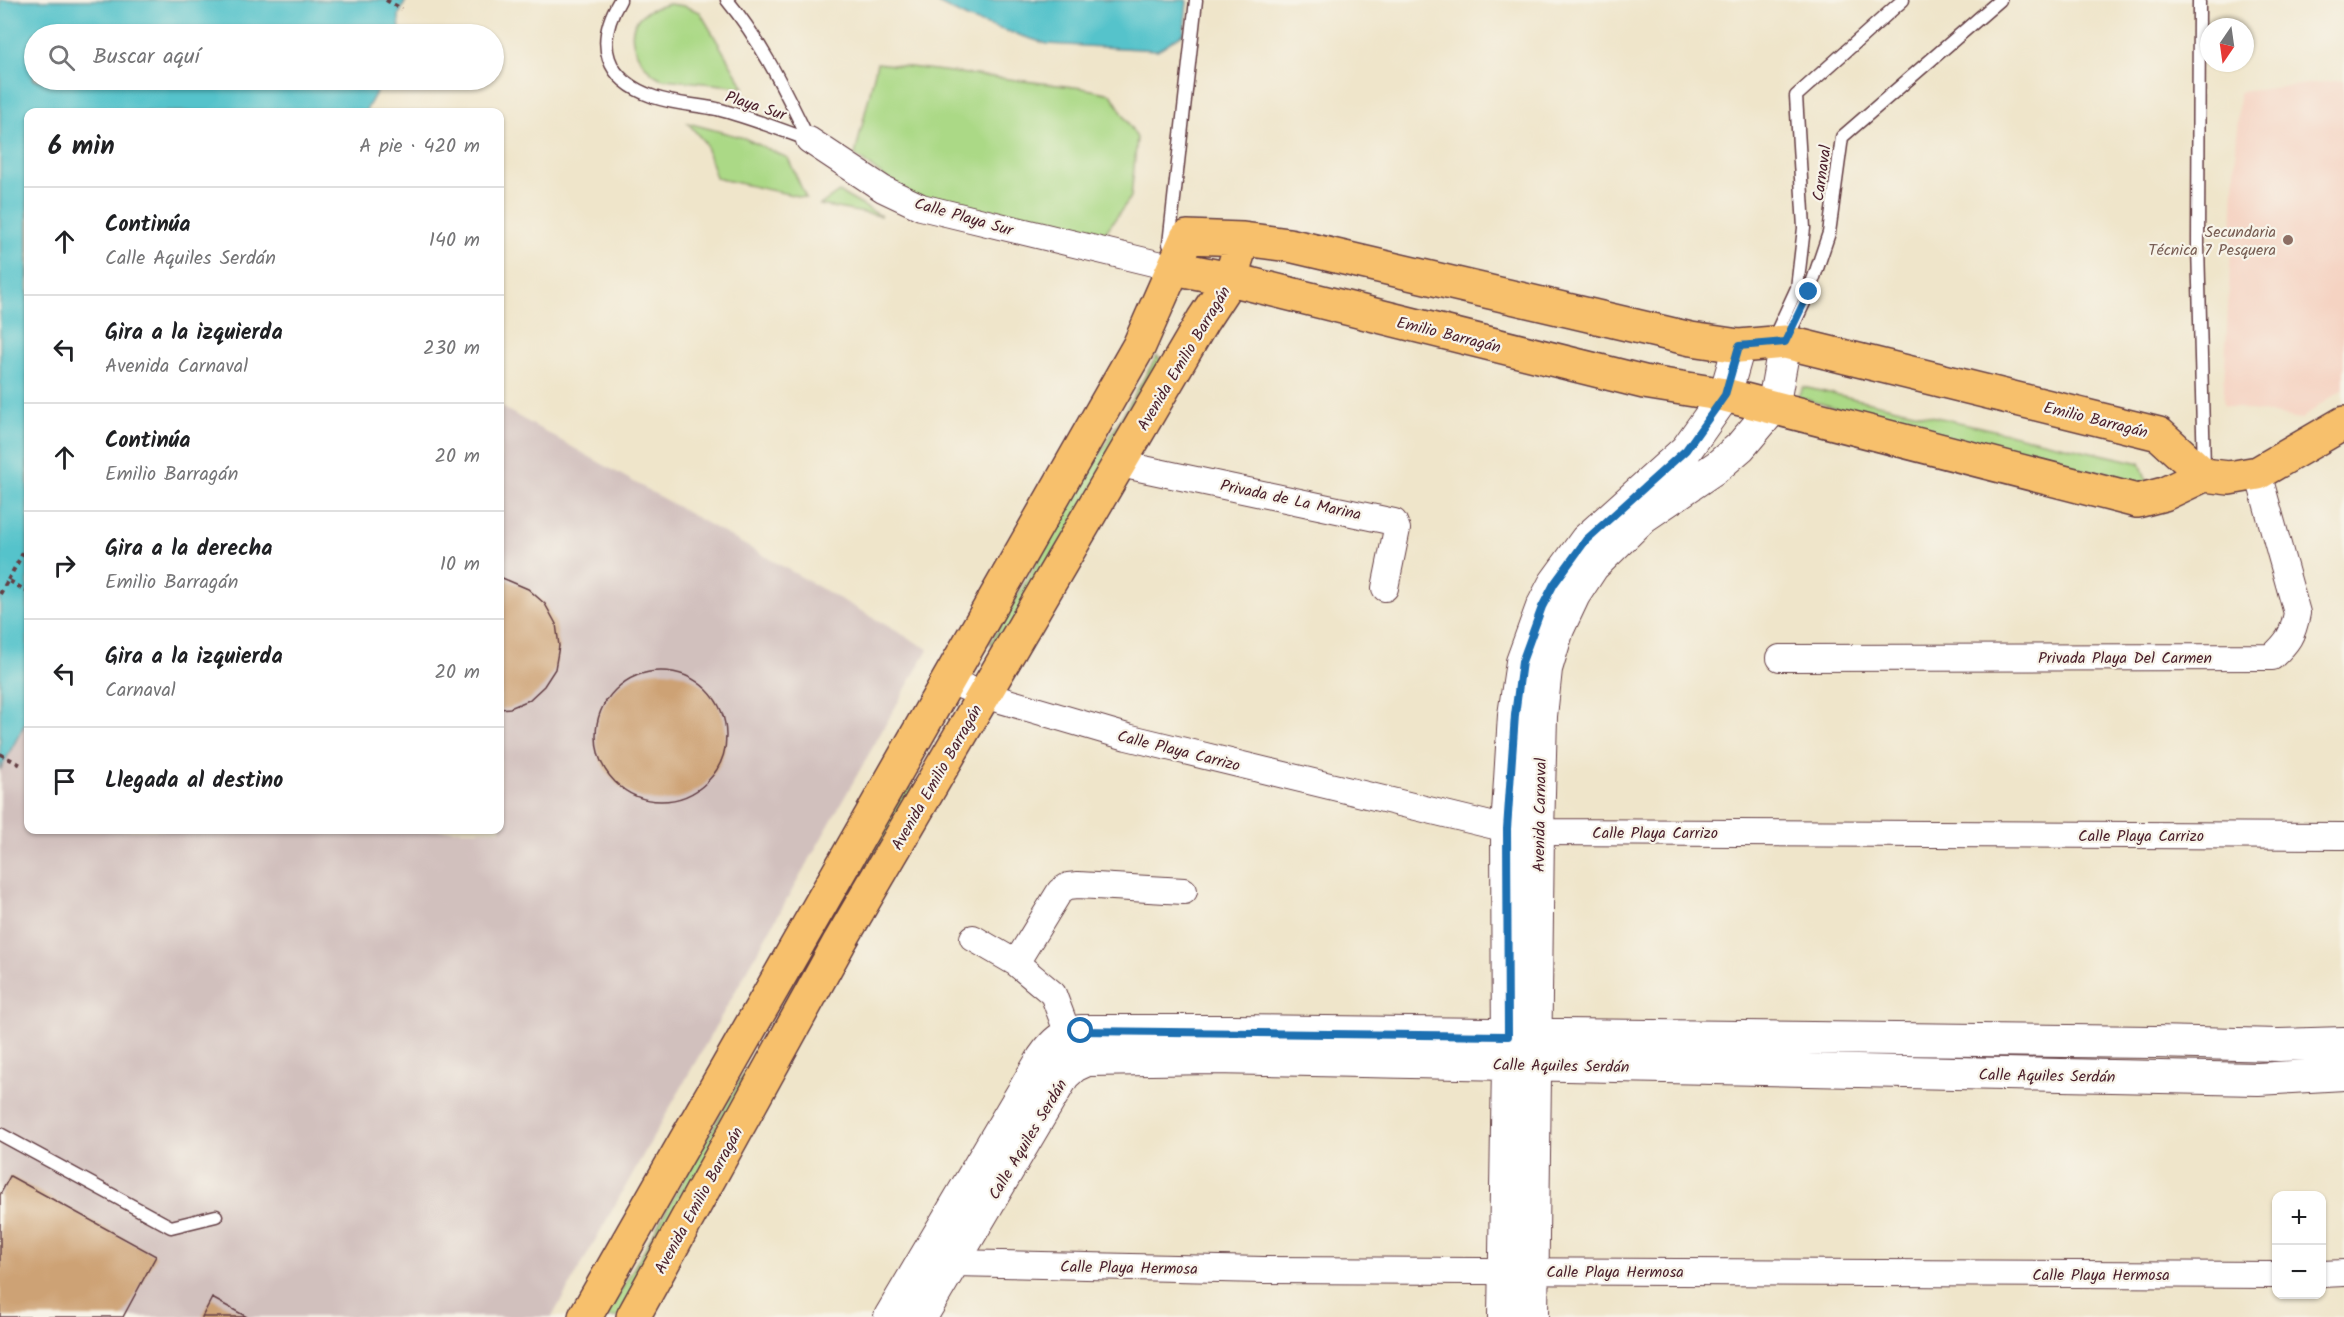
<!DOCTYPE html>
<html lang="es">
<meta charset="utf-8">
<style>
body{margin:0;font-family:Kalam,sans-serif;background:#f2f2f2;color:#202124}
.controls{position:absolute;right:18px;bottom:18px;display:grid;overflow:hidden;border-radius:12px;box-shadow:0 2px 4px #0004}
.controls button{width:54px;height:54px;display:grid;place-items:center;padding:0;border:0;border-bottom:2px solid #e0e0e0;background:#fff;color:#202124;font:30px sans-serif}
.compass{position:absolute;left:2200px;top:18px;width:54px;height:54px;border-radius:50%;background:#fff;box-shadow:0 2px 4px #0004;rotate:193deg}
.stop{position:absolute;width:18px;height:18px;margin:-14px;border:4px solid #1f6fb2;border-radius:50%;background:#fff}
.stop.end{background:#1f6fb2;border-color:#fff;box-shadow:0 2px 6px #0008}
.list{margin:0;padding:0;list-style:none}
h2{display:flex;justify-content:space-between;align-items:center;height:78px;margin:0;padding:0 24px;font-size:26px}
h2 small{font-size:20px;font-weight:400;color:#757577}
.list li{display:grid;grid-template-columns:39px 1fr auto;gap:18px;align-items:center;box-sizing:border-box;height:108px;padding:0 24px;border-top:2px solid #e0e0e0}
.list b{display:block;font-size:22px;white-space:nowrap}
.list p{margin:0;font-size:20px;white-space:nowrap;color:#757577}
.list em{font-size:20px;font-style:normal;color:#757577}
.icon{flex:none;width:33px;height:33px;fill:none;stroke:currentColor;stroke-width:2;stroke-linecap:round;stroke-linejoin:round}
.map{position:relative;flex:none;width:2344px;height:1317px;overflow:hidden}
.search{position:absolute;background:#fff;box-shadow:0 2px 4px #0004;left:24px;top:24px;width:480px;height:66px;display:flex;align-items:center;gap:15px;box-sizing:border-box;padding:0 21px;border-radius:33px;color:#757577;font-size:22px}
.panel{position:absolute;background:#fff;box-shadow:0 2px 4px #0004;left:24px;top:108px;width:480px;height:726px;border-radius:12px}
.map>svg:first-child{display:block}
.built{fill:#f5d3c2}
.industrial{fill:#d1c0bd}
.green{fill:#abd986;stroke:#7a7c58;stroke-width:1.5}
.water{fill:#55c3cb;stroke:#50717b;stroke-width:1.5}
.building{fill:#cda275}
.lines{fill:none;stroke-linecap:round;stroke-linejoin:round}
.service-casing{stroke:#633d43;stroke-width:15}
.minor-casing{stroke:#633d43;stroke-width:28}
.tertiary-casing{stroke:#633d43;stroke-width:34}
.primary-casing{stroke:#633d43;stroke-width:36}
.path{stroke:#633d43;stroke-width:4;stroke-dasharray:4.5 4.5;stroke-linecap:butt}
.service{stroke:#fff;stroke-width:12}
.minor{stroke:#fff;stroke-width:26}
.tertiary{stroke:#fff;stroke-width:32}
.primary{stroke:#f7c06c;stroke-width:33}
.route{stroke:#1f6fb2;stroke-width:8}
.education-dot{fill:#8d6e63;stroke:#f7f3e8;stroke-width:2}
.labels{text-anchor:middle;stroke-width:4.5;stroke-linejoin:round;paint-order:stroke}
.street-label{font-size:16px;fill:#4a1f2b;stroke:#f7f3e8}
.education-label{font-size:16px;fill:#785e54;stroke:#f7f3e8;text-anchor:end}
</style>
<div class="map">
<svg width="2344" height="1317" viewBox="0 0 2344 1317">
<rect width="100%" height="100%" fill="#f7f3e8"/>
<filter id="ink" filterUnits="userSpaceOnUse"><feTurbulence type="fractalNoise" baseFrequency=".0167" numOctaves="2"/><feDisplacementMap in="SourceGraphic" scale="12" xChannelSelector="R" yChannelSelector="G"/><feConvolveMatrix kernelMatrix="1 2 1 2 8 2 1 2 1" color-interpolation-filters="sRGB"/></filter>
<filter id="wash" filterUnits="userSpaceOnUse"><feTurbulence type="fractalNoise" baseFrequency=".008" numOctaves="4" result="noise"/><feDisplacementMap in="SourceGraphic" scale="24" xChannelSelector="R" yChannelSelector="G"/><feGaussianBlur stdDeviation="1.35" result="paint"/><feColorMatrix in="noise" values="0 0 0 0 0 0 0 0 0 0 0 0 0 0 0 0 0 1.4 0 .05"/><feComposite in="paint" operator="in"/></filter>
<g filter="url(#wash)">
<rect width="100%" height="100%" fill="#efe5ca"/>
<path class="built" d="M2344,80V388L2301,419L2223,405L2239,92Z"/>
<path class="industrial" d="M500,406L928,649L552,1317H0V770L28,718V830H500Z"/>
<path class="green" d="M669,4L684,6L700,12L744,87L663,79C644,73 624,40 636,22C643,10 657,7 669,4Z
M877,63L1082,88L1111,94L1137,138L1131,197L1097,244L914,198L855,155Z
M688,123L744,138L788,158L806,198L716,178L705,143Z
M839,192L881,216L820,205Z
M1157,356L1166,365L1002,650L990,643Z
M1803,387L2140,463L2148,484L2136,491L1797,397Z
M906,787L918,789L624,1317H606Z"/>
<path class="water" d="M0,0H406L399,15L400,34H34V80H383L365,112H28V718L0,770Z
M932,0H1187L1184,33L1158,50L1047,44L969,19Z"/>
<g id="blocks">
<path class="building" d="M500,577L528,589L545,604L556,624L559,646L555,669L544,686L529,700L510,708L500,709Z
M596 736a65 65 0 1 1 130 0a65 65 0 1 1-130 0Z
M10,1176L156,1256L123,1317H0V1195Z
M212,1298L247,1317H202Z"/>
</g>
</g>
<g filter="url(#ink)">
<use href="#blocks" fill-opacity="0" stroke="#633d43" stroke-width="1.5"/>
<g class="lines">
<defs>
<path id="service" d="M620,0C594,44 605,80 654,97C674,104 697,105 717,109C748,117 779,129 809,140
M727,0C762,42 785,91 809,140
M2199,0L2198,246L2204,467
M1169,244L1196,0
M1773,340L1797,288L1804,228L1796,96L1903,0
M1786,341L1809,292L1829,233L1842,137L2000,0
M0,1134L171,1227L216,1216"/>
<path id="minor" d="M809,140L883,189L921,207L1174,268
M1120,464L1394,522L1397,529L1385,588
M1780,658L2272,657C2288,642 2293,635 2297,613L2258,473
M950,681L984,695L1127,737L1507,829L1538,832L2344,836
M973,938L1016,963L1053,994L1068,1034
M1016,963L1060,891L1068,886L1078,885L1184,891
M953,1263L1264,1270L2276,1275
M2322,1274L2344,1273"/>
<path id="tertiary" d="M890,1317L1043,1058C1054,1042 1062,1035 1081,1031H1232L2155,1042L2279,1045L2344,1043
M921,1317L1064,1075L1074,1066L1087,1060L1214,1058L2258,1079L2344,1074
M1504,1317L1508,1064L1507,829L1514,715L1522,662L1542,607L1554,584L1586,540L1686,450L1725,395L1739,346
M1532,1317L1538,832L1541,716L1546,669L1558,629L1574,595L1593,566L1643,517L1718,466L1740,447L1773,408L1785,342"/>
<path id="primary" d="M1174,268L1230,279L1644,382L1725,395L2137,501L2164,494L2204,475
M2204,475L2229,478L2258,473L2344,423
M585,1317L1139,346L1187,237L1243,239L1289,245L1691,339L1739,346L1785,342L2159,434L2204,475
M633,1317L839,943L1203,320L1230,279L1243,239"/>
</defs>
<use href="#service" class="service-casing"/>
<use href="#minor" class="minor-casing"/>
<use href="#tertiary" class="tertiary-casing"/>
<use href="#primary" class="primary-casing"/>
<path class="path" d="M386,0L402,9
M8,580L28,544
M0,594L8,580L28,592
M0,754L21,765"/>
<use href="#service" class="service"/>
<use href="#minor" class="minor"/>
<use href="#tertiary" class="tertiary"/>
<use href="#primary" class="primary"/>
</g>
</g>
<g class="lines" filter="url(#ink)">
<path class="route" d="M1081,1031L1508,1036L1507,829L1515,715L1522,662L1542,607L1554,584L1586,540L1686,450L1725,395L1739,346L1785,342L1809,292"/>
</g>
<circle class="education-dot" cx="2288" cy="240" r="6"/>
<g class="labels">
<g class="street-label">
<text transform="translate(756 105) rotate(18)" y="6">Playa Sur</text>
<text transform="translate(1821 173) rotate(-82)" y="6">Carnaval</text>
<text transform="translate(964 216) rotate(16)" y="6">Calle Playa Sur</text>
<text transform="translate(1449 334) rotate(14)" y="6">Emilio Barragán</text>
<text transform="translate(1183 358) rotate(-59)" y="6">Avenida Emilio Barragán</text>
<text transform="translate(2096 419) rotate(14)" y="6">Emilio Barragán</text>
<text transform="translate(1291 499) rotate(12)" y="6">Privada de La Marina</text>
<text x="2125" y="663">Privada Playa Del Carmen</text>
<text transform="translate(1179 750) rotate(14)" y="6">Calle Playa Carrizo</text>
<text transform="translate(936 777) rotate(-60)" y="6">Avenida Emilio Barragán</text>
<text transform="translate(1539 815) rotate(-89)" y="6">Avenida Carnaval</text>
<text x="1655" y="838">Calle Playa Carrizo</text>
<text x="2141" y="841">Calle Playa Carrizo</text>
<text transform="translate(1561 1065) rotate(1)" y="6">Calle Aquiles Serdán</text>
<text transform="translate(2047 1075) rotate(1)" y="6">Calle Aquiles Serdán</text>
<text transform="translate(1027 1139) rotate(-59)" y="6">Calle Aquiles Serdán</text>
<text transform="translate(698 1200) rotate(-61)" y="6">Avenida Emilio Barragán</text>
<text transform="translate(1129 1267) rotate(1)" y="6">Calle Playa Hermosa</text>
<text x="1615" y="1277">Calle Playa Hermosa</text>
<text x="2101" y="1280">Calle Playa Hermosa</text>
</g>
<g class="education-label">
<text x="2276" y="237">Secundaria<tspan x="2276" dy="18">Técnica 7 Pesquera</tspan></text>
</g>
</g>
</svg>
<div class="controls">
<button>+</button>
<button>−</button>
</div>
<svg class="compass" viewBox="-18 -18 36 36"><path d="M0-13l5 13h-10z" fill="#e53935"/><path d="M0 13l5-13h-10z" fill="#757577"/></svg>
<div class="stop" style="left:1081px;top:1031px"></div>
<div class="stop end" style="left:1809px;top:292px"></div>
<div class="search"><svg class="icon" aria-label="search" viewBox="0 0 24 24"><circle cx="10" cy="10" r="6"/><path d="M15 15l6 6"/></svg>Buscar aquí</div>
<section class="panel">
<h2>6 min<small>A pie · 420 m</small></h2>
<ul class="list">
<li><svg class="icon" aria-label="ahead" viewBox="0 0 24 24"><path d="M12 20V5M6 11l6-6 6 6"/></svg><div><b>Continúa</b><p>Calle Aquiles Serdán</p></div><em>140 m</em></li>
<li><svg class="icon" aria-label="left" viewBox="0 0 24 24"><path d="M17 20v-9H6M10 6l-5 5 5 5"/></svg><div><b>Gira a la izquierda</b><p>Avenida Carnaval</p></div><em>230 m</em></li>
<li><svg class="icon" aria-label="ahead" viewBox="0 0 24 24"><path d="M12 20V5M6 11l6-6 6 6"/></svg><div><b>Continúa</b><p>Emilio Barragán</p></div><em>20 m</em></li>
<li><svg class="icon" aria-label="right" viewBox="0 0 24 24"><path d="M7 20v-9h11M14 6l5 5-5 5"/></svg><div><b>Gira a la derecha</b><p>Emilio Barragán</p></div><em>10 m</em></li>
<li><svg class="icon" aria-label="left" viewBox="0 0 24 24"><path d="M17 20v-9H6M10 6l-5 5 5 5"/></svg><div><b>Gira a la izquierda</b><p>Carnaval</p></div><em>20 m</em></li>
<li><svg class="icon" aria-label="arrive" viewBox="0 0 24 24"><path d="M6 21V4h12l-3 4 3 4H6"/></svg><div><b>Llegada al destino</b></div></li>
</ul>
</section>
</div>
